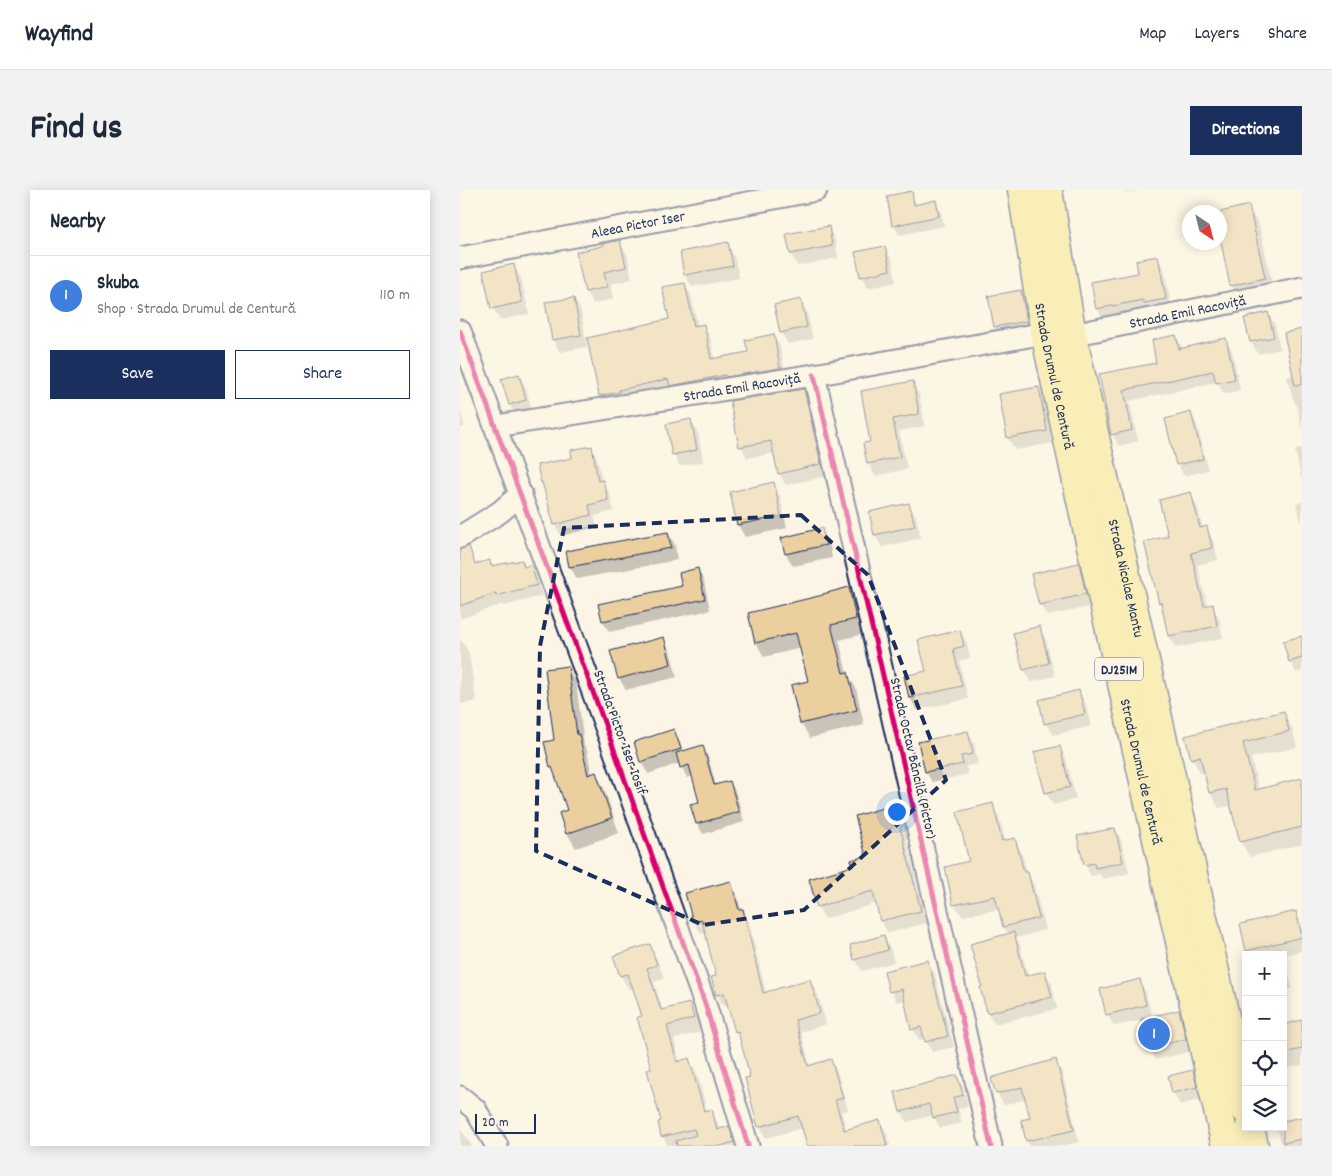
<!DOCTYPE html>
<meta charset="utf-8">
<style>
body{margin:0;font-family:Dekko,sans-serif;background:#f2f2f3;color:#1f2937}
.controls{position:absolute;right:15px;bottom:15px;display:grid;overflow:hidden;border-radius:0px;box-shadow:0 2px 12px #0003}
.controls button{width:45px;height:45px;display:grid;place-items:center;padding:0;border:0;border-bottom:1px solid #e0e1e3;background:#fff;color:#1f2937;font:25px sans-serif}
.compass{position:absolute;left:722px;top:15px;width:45px;height:45px;border-radius:50%;background:#fff;box-shadow:0 2px 12px #0003;rotate:145deg}
.scale{position:absolute;left:15px;bottom:12px;width:61px;box-sizing:border-box;padding-left:5px;border:2px solid #1b2f5e;border-top:0;font-size:14px;line-height:18px;white-space:nowrap;color:#1b2f5e;-webkit-text-stroke:4px #fcf5e5;paint-order:stroke}
.you{position:absolute;left:436px;top:621px;width:18px;height:18px;margin:-12px;border:4px solid #fff;border-radius:50%;background:#1a73e8;box-shadow:0 0 0 8px #1a73e833}
.badge{display:grid;place-items:center;width:32px;height:32px;border-radius:50%;background:#1b2f5e;color:#fff;font-size:16px;font-weight:700}
.pin{position:absolute;translate:-50% -50%;border:2px solid #fff;box-shadow:0 1px 5px #0006}
.list{margin:0;padding:0;list-style:none}
h2{display:flex;justify-content:space-between;align-items:center;height:65px;margin:0;padding:0 20px;font-size:21px}
h2 small{font-size:16px;font-weight:400;color:#747a83}
.list li{display:grid;grid-template-columns:32px 1fr auto;gap:15px;align-items:center;box-sizing:border-box;height:80px;padding:0 20px;border-top:1px solid #e0e1e3}
.list b{display:block;font-size:19px;white-space:nowrap}
.list p{margin:0;font-size:16px;white-space:nowrap;color:#747a83}
.list em{font-size:16px;font-style:normal;color:#747a83}
.actions{display:flex;gap:10px;padding:15px 20px}
.actions a{flex:1;padding:11px 0;border:1px solid #1b2f5e;border-radius:0px;text-align:center;font-size:18px;color:#1b2f5e}
.actions .main{background:#1b2f5e;color:#fff}
.icon{flex:none;width:28px;height:28px;fill:none;stroke:currentColor;stroke-width:2;stroke-linecap:round;stroke-linejoin:round}
.map{position:relative;flex:none;width:842px;height:956px;overflow:hidden;border-radius:0px}
header{display:flex;align-items:center;gap:30px;box-sizing:border-box;height:70px;padding:0 25px;background:#fff;border-bottom:1px solid #e0e1e3}
header strong{font-size:24px}
nav{display:flex;gap:28px;margin-inline-start:auto;font-size:18px}
.intro{display:flex;align-items:center;justify-content:space-between;box-sizing:border-box;height:120px;padding:0 30px}
h1{margin:0;font-size:35px}
.button{padding:12px 22px;border-radius:0px;background:#1b2f5e;color:#fff;font-size:18px;font-weight:700}
main{display:flex;gap:30px;padding:0 30px}
aside{flex:1;background:#fff;border-radius:0px;box-shadow:0 2px 12px #0003}
.map>svg:first-child{display:block}
.shadow{fill:#0003}
.building{fill:#eccf9f;stroke:#1b2f5e}
.lines{fill:none;stroke-linecap:round;stroke-linejoin:round}
.minor-casing{stroke:#1b2f5e;stroke-width:25}
.highway-casing{stroke:#1b2f5e;stroke-width:31}
.minor{stroke:#fcf5e5;stroke-width:21}
.highway{stroke:#f7e281;stroke-width:28}
.cycleway-casing{stroke:#fcf5e5;stroke-width:8}
.cycleway{stroke:#d6006c;stroke-width:5}
.marked{fill:none;stroke:#1b2f5e;stroke-width:4;stroke-dasharray:10 6;stroke-linejoin:round}
.labels{text-anchor:middle;stroke-width:4;stroke-linejoin:round;paint-order:stroke}
.shield{fill:#fcf5e5;stroke:#5e6a86;stroke-width:1}
.shield-label{font-size:14px;font-weight:bold;fill:#1b2f5e}
.street-label{font-size:15px;fill:#1b2f5e;stroke:#fcf5e5}
</style>
<header>
<strong>Wayfind</strong>
<nav><a>Map</a><a>Layers</a><a>Share</a></nav>
</header>
<div class="intro"><h1>Find us</h1><a class="button">Directions</a></div>
<main>
<aside>
<h2>Nearby<small></small></h2>
<ul class="list">
<li><span class="badge" style="background:#3f7fe0">1</span><div><b>Skuba</b><p>Shop · Strada Drumul de Centură</p></div><em>110 m</em></li>
</ul>
<div class="actions"><a class="main">Save</a><a>Share</a></div>
</aside>
<div class="map">
<svg width="842" height="956" viewBox="0 0 842 956">
<rect width="100%" height="100%" fill="#fcf5e5"/>
<filter id="ink" filterUnits="userSpaceOnUse"><feTurbulence type="fractalNoise" baseFrequency=".02" numOctaves="2"/><feDisplacementMap in="SourceGraphic" scale="10" xChannelSelector="R" yChannelSelector="G"/><feConvolveMatrix kernelMatrix="1 2 1 2 8 2 1 2 1" color-interpolation-filters="sRGB"/></filter>
<g filter="url(#ink)">
<path class="shadow" d="M665,0H680L667,3Z
M451,3L457,15L475,12L481,22L484,36L439,45L434,35Z
M788,17L799,35L815,106L782,114L772,96L759,41V23Z
M368,37L375,50L378,68L338,76L331,64Z
M159,52L167,64L172,89L150,94L153,109L133,114L126,102L144,57Z
M267,54L274,66L279,88L232,97L225,85L221,63Z
M425,57L432,70L436,92L408,98L401,86Z
M697,67L704,79L712,121L644,131L637,118L680,84Z
M54,76L61,88L69,124L40,130L33,118Z
M224,94L231,105L238,137L244,136L250,147L255,170L289,163L314,146L320,157L326,189L147,217L140,206L129,149L210,130Z
M561,101L566,111L571,141L541,146L535,136Z
M114,109L121,121L127,157L100,162L93,150Z
M340,110L347,122L353,149L328,154L321,142Z
M808,123L815,135L820,159L798,164L791,152L786,129Z
M842,140V241L837,216L833,209L827,187L834,185Z
M716,146L723,159L765,150L772,161L780,200L764,204L757,192L669,211L678,251L659,256L652,244L640,185L698,174Z
M59,186L66,198L72,222L57,227L50,215L43,190Z
M452,192L459,205L465,236L439,241L447,279L415,286L408,273L412,253Z
M578,198L585,210L593,253L555,260L548,248L540,205Z
M344,201L351,212L366,286L326,295L319,283L315,263L287,268L281,256Z
M0,217L4,237L0,238Z
M731,224L737,235L748,280L724,286L718,275L707,230Z
M231,231L238,243L243,272L220,276L213,264Z
M131,257L137,268L142,291L149,302L154,321L134,326L137,337L101,346L95,335L85,298L82,292L79,276L113,269Z
M842,258V290L835,260Z
M313,294L320,306L327,338L285,347L278,335Z
M730,304L737,316L743,339L746,338L753,350L758,370L737,375L748,417L752,416L759,428L763,448L716,458L709,446L703,419L700,413L709,347Z
M842,312V335L836,313Z
M449,314L456,326L461,348L422,357L415,345L410,323Z
M362,340L369,352L372,368L333,376L326,364L323,349Z
M208,343L215,355L217,370L117,389L110,377Z
M8,358L16,375L29,372L32,377L61,371L65,378L71,376L77,387L82,406L44,416L42,414L0,429V361Z
M618,375L625,387L632,416L587,426L580,414Z
M238,380L244,391L250,420L149,442L143,431L224,397Z
M388,399L396,413L404,444L379,450L387,483L396,498L404,535L350,548L341,533L350,492L341,458L304,467L296,452L365,406Z
M579,438L586,450L595,486L571,492L564,480L555,444Z
M500,441L507,453L510,468L499,471L508,509L457,520L450,508L446,487L468,482Z
M842,447V481L836,483L830,471Z
M203,448L210,460L217,487L166,500L159,488Z
M0,451H2L9,463L16,511L0,514Z
M107,477L116,492L124,555L127,560L132,585L135,584L144,598L159,643L116,658L107,643L108,621L95,584L91,577Z
M619,502L626,514L631,536L593,545L586,533Z
M823,523L832,538L837,557L791,568L799,600L842,589V654L790,667L781,652L772,615L759,618L750,603L745,583L741,584L732,568Z
M214,540L224,561L242,556L248,567L256,596L270,592L276,603L284,632L243,644L237,633L241,612L233,586L227,588L220,573L188,584L181,572L175,553Z
M508,542L514,553L518,574L506,576L508,584L472,592L466,582Z
M599,557L606,569L616,609L593,615L586,603L576,563Z
M532,615L539,627L545,651L554,649L561,661L567,683L574,695L585,740L556,748L560,755L568,786L585,782L592,794L597,819L535,834L528,823L549,745L544,737L540,719L502,726L494,714Z
M437,616L444,628L449,649H446L467,733L428,743L421,731L417,713L365,729L358,717L350,690L395,677L407,667Z
M655,639L661,650L669,683L643,689L640,684L631,686L625,674Z
M270,693L277,704L281,720L289,732L306,803L350,791L357,802L366,834L341,842L350,876L371,870L377,882L388,920L381,922L387,941L420,932L427,943L430,956H349L343,938L306,948L299,936L291,887L282,852L276,842L269,815L264,816L257,805V787L246,742L241,744L234,732L227,704Z
M835,722L842,735V761L824,765L832,798L823,801V765H789L782,735Z
M423,746L430,758L434,772L402,781L395,769Z
M189,755L197,769L204,788L194,792L203,821L229,815L237,828L241,842L214,849L220,872L229,870L237,883L247,921L251,920L261,940L268,938L278,956H208L203,946L202,932L184,827L174,798L169,800L161,786L155,767Z
M467,771L474,782L494,857L472,862L465,849L459,850L453,839L446,810L437,812L431,801Z
M679,791L686,803L692,827L719,821L726,833L732,861L696,870L689,857L683,830L654,836L647,824Z
M842,832V875L823,879V836Z
M595,871L602,882L619,952L602,956H570L567,951L562,931L572,929L566,909L544,915L537,903Z
M732,881L739,893L743,909L720,915L713,902Z
M497,887L503,897L508,916L498,919L502,933L480,938L473,925L447,932L441,921Z
M842,929V956H822L817,937H823Z
M0,938L12,956H0Z"/>
<path class="building" d="M452,1L454,15L476,10L479,26L432,36L427,6Z
M789,15L805,88L770,96L760,47V22Z
M369,36L372,56L330,64L326,44Z
M160,50L166,77L144,82L147,97L125,102L116,62L142,56V54Z
M268,52L273,76L224,85L220,62Z
M425,56L430,80L400,87L395,62Z
M698,66L706,109L684,113L683,110L636,119L631,92L678,83L676,70Z
M54,74L62,112L31,119L23,81Z
M225,93L234,136L244,134L251,169L288,162L285,150L314,144L320,178L266,187L265,185L210,196L208,189L159,200L160,202L139,206L127,148L209,129L202,97Z
M561,100L567,131L534,137L528,106Z
M114,108L121,145L92,150L85,112Z
M341,109L347,137L320,143L314,115Z
M808,122L814,147L790,152L784,128Z
M842,139V194L835,195L824,143Z
M716,145L719,159L766,148L775,189L756,193L753,181L664,200L672,240L651,245L639,184L696,173L692,150Z
M59,184L66,210L49,215L41,189Z
M453,191L459,224L433,229L440,267L407,274L403,253L410,252L401,201Z
M579,197L587,241L547,248L539,204Z
M344,199L361,274L318,284L311,251L279,257L270,211Z
M731,222L743,269L716,275L705,229Z
M231,229L237,260L212,265L206,234Z
M132,256L138,291L143,290L148,310L129,315L131,325L94,335L82,292L81,293L77,275L112,268L111,260Z
M314,292L321,326L277,335L270,302Z
M731,302L740,338L747,336L752,358L731,363L744,416L753,414L757,436L708,446L701,412L699,413L684,352L708,346L699,310Z
M449,313L455,336L414,345L409,322Z
M362,338L366,355L325,364L321,348Z
M208,342L211,358L109,377L106,361Z
M9,356L15,374L30,370L31,376L62,370L64,377L71,374L77,395L36,406V403L0,416V359Z
M619,373L626,404L579,415L571,384Z
M238,378L245,409L142,431L138,414L222,396L219,383Z
M389,397L396,429L371,435L383,483L388,482L397,520L340,534L331,495L348,491L336,443L295,453L288,423L363,405V404Z
M580,436L589,473L563,480L553,443Z
M500,440L504,456L493,459L502,496L449,508L444,486L466,481L458,450Z
M842,446V468L829,472L823,451Z
M204,447L211,474L158,489L150,461Z
M108,476L117,545L119,544L128,585L136,582L152,628L106,644L99,623L107,620L92,577H90L84,552L94,550L85,479Z
M619,500L625,524L584,534L579,510Z
M824,521L829,541L783,553L795,600L842,588V637L780,652L766,599L749,603L740,566L731,569L725,546Z
M214,539L221,559L180,572L174,552Z
M508,541L513,564L501,566L503,574L465,582L458,552Z
M243,555L254,595L270,591L279,622L236,634L230,614L239,612L229,575L220,578L216,563Z
M600,556L610,597L585,603L574,562Z
M533,613L542,651L555,648L564,682H568L579,728L543,737L535,706L493,715L485,677L509,671L497,622Z
M437,614L443,636L440,637L461,721L420,731L413,701L357,717L349,689L393,676L391,670L406,666L395,626Z
M655,638L663,672L635,678L634,673L624,675L617,646Z
M271,691L279,720L283,719L303,803L350,789L360,823L335,830L348,876L371,869L383,908L375,910L384,940L420,930L427,956H346V951L338,926L298,937L285,888L290,887L278,841L275,842L264,803L256,805L251,787L256,786L242,730L233,732L225,703Z
M836,721L842,747L786,761L780,734Z
M554,742L565,786L585,781L592,807L527,823L520,797L522,796L510,754Z
M424,745L428,760L394,770L390,755Z
M190,754L197,775L187,778L201,820L230,813L234,828L207,836L217,872L229,868L244,921L252,919L257,940L269,936L274,952L261,956H217L216,951L236,945L234,939L201,947L198,932L201,931L187,880L191,878L177,827L182,826L168,784L160,786L153,766Z
M468,770L488,846L465,852L461,837L451,840L442,799L429,802L424,781Z
M680,789L686,815L646,825L640,799Z
M719,820L726,849L688,858L681,829Z
M842,830V859L823,863V835Z
M596,869L614,940L566,951L561,930L570,928L562,897L536,904L531,888Z
M733,880L737,897L712,903L708,886Z
M497,885L503,905L493,908L497,922L473,928L469,914L440,922L435,902Z
M842,927V949L823,953V931Z"/>
<g class="lines">
<defs>
<g id="minor">
<path id="s1" d="M0,68L356,0"/>
<path d="M0,141L151,551L245,814L288,956"/>
<path id="s2" d="M612,145L842,98"/>
<path d="M354,185L531,956"/>
<path id="s3" d="M37,236L354,185L585,143"/>
<path d="M0,347L40,322L61,304"/>
<path d="M0,907L15,919L37,956"/>
</g>
<g id="highway">
<path id="s4" d="M562,0L585,143L625,329L766,956"/>
<path id="s5" d="M588,0L612,145L786,920"/>
<path d="M790,937L794,956"/>
</g>
</defs>
<use href="#minor" class="minor-casing"/>
<use href="#highway" class="highway-casing"/>
<use href="#minor" class="minor"/>
<use href="#highway" class="highway"/>
<defs>
<path id="cycleway" d="M0,141L151,551L245,814L288,956
M354,185L531,956"/>
</defs>
<use href="#cycleway" class="cycleway-casing"/>
<use href="#cycleway" class="cycleway"/>
</g>
</g>
<path d="M0 0H842V956H0ZM341,325L408,385L486,590L344,720L243,735L76,661L80,456L104,338Z" fill="#fcf5e5" fill-opacity=".55" fill-rule="evenodd"/>
<path class="marked" d="M341,325L408,385L486,590L344,720L243,735L76,661L80,456L104,338Z"/>
<g class="labels">
<rect class="shield" x="635" y="467.5" width="48" height="23" rx="4"/>
<g class="shield-label">
<text x="659" y="484">DJ251M</text>
</g>
<g class="street-label">
<text dy="5" stroke="none"><textPath href="#s1" startOffset="181">Aleea Pictor Iser</textPath></text>
<text dy="5" stroke="none"><textPath href="#s2" startOffset="118">Strada Emil Racoviță</textPath></text>
<text dy="5" stroke="none"><textPath href="#s4" startOffset="189">Strada Drumul de Centură</textPath></text>
<text dy="5" stroke="none"><textPath href="#s3" startOffset="248">Strada Emil Racoviță</textPath></text>
<text dy="5" stroke="none"><textPath href="#s5" startOffset="396">Strada Nicolae Mantu</textPath></text>
<text transform="translate(161 542) rotate(70)" y="5">Strada Pictor Iser Iosif</text>
<text transform="translate(454 568) rotate(77)" y="5">Strada Octav Băncilă (Pictor)</text>
<text dy="5" stroke="none"><textPath href="#s4" startOffset="594">Strada Drumul de Centură</textPath></text>
</g>
</g>
</svg>
<div class="controls">
<button>+</button>
<button>−</button>
<button><svg class="icon" aria-label="locate" viewBox="0 0 24 24"><circle cx="12" cy="12" r="6"/><path d="M12 2v4M12 18v4M2 12h4M18 12h4"/></svg></button>
<button><svg class="icon" aria-label="layers" viewBox="0 0 24 24"><path d="M12 4l9 5-9 5-9-5zM3 14l9 5 9-5"/></svg></button>
</div>
<svg class="compass" viewBox="-18 -18 36 36"><path d="M0-13l5 13h-10z" fill="#e53935"/><path d="M0 13l5-13h-10z" fill="#747a83"/></svg>
<div class="scale">20 m</div>
<div class="you"></div>
<div class="pin badge" style="left:694px;top:844px;background:#3f7fe0">1</div>
</div>
</main>
